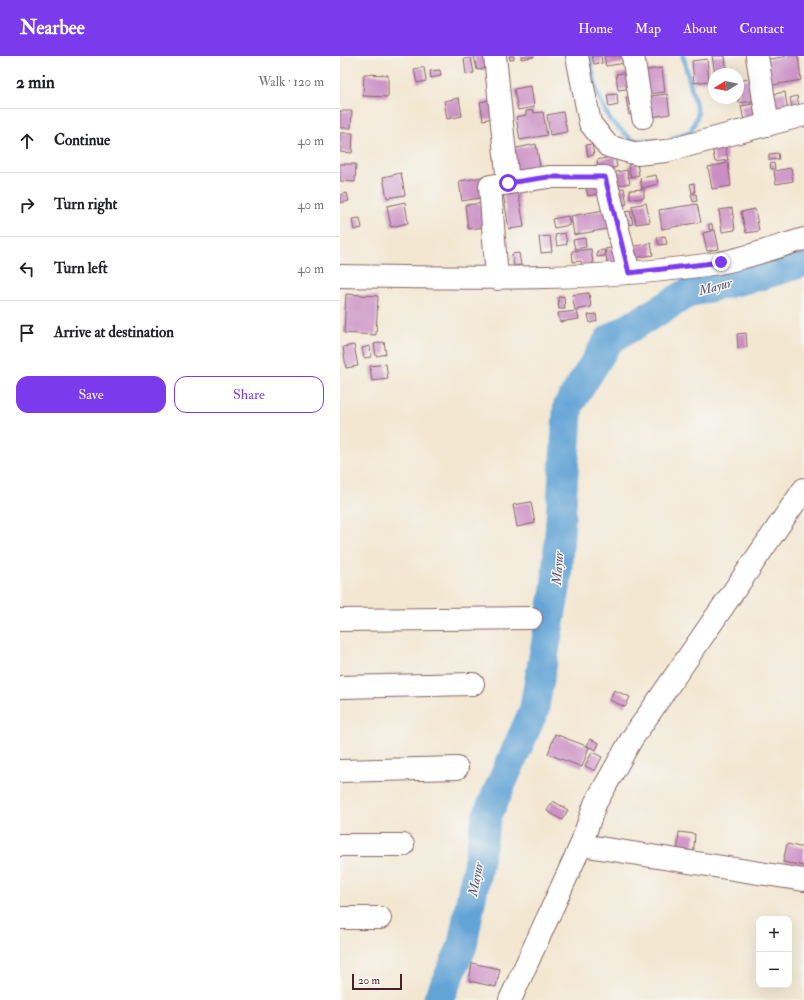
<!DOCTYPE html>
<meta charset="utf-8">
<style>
body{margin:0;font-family:"IM FELL Double Pica",serif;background:#f2f2f2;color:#202124}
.controls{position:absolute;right:12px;bottom:12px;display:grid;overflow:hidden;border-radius:8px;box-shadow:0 4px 16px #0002}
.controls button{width:36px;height:36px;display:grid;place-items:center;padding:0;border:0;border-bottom:1px solid #e0e0e0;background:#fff;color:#202124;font:20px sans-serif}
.compass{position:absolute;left:368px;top:12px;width:36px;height:36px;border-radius:50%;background:#fff;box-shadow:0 4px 16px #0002;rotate:260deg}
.scale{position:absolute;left:12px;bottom:10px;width:50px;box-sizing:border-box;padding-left:4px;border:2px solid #4a1f2b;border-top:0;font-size:11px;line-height:14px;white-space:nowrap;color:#4a1f2b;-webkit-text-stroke:3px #f6f6f2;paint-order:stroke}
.stop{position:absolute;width:12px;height:12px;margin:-9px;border:3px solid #7c3aed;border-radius:50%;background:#fff}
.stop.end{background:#7c3aed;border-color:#fff;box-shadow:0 1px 4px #0008}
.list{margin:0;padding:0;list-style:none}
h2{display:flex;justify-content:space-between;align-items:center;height:52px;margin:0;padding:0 16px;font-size:17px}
h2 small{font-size:13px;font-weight:400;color:#757577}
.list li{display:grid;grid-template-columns:26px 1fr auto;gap:12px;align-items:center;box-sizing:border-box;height:64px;padding:0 16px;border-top:1px solid #e0e0e0}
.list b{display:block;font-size:15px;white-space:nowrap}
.list em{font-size:13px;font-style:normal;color:#757577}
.actions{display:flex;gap:8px;padding:12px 16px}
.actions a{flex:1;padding:9px 0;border:1px solid #7c3aed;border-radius:12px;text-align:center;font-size:14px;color:#7c3aed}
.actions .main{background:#7c3aed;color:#fff}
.icon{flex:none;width:22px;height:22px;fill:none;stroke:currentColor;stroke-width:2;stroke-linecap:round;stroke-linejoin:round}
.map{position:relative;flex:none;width:464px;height:944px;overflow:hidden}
header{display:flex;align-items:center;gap:24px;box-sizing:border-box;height:56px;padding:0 20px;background:#7c3aed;color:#fff}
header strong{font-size:19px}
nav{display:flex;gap:22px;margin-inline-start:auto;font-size:14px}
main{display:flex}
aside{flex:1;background:#fff}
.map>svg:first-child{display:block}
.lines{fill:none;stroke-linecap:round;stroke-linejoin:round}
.stream{stroke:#63a4d6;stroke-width:5}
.river{stroke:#63a4d6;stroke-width:30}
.building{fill:#cb8ec4}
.minor-casing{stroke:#856565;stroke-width:24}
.minor{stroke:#fff;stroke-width:22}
.route{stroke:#7c3aed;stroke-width:5}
.labels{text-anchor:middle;stroke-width:3;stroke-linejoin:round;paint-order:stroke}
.water-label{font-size:13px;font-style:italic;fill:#54546f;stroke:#f6f6f2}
</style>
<header>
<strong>Nearbee</strong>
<nav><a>Home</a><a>Map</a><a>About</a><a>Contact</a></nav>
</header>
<main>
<aside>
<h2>2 min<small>Walk · 120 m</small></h2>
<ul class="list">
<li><svg class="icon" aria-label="ahead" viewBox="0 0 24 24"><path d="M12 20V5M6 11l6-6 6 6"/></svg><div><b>Continue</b></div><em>40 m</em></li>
<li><svg class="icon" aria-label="right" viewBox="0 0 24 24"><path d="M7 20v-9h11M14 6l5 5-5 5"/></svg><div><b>Turn right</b></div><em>40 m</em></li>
<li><svg class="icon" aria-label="left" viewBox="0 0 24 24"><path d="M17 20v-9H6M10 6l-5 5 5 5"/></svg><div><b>Turn left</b></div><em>40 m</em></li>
<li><svg class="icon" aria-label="arrive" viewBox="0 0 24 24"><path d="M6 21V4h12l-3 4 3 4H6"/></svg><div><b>Arrive at destination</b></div></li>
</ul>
<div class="actions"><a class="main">Save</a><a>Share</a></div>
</aside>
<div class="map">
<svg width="464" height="944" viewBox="0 0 464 944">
<rect width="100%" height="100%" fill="#f6f6f2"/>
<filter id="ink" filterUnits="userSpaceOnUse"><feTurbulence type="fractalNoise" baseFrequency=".025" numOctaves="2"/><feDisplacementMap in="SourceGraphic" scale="8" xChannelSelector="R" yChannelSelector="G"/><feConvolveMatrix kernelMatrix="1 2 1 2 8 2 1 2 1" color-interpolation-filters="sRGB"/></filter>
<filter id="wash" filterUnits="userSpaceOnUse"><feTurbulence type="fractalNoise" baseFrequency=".012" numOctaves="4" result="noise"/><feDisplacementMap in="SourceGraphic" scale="16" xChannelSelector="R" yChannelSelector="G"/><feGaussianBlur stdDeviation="0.9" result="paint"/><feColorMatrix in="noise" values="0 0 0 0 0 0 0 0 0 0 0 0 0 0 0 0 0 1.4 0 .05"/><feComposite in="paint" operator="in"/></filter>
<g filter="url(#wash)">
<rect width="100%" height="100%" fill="#f3e7d2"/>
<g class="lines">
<path class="stream" d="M249,0L257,37L270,64L292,84L315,86
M334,82L351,75L358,58L343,0"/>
<path class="river" d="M98,944L122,891L147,760L194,654L216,530L228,350L269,284L350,236L422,219L464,206"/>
</g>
<g id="blocks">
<path class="building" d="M134,0H151L153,11L137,14Z
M169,0H174V3L170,4Z
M181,0H194V1L181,3Z
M252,0H261L262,7L254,8Z
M264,0H291L292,6L266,10Z
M372,0H385L387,18H375Z
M448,0H458L461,24L428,30L424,4Z
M131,2L134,17L126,18L124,3Z
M367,3L369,25L354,27L352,5Z
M84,11L86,25L77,27L74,13Z
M322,12L325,36L304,39L300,15Z
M100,14L101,20L91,22L90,15Z
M291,16L293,32L278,34L276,18Z
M24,18L48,19V41L23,40Z
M415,22L420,44L399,47L398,25Z
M191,30L194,51L178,54L174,33Z
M445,36L448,56L432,59L429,39Z
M277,38L278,49L269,51L267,39Z
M327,38L330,58L306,62L303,41Z
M298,40L301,57L289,59L286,41Z
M457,40L459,50L452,51L450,42Z
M119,42L122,60L107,63L104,45Z
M155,43L158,61L143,64L140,46Z
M419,47L422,61L404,65L401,50Z
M193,54L194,57L203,56L207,79L180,84L176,61L186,59V55Z
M0,55H12L11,72H0Z
M223,56L227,76L210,79L207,59Z
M0,77H13L12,97L0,96Z
M383,83L388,104L375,106L371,86Z
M196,88L201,116L172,122L167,94Z
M252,88L254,99L248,100L246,89Z
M438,97L439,103L429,104V98Z
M275,100L277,111L259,115L257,104Z
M297,107L299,119L291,121L288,109Z
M388,107L391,130L372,133L368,111Z
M434,107L435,113H431L430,108Z
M0,108H16L15,126L0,125Z
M451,112L453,125L436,128L434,115Z
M287,114L290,127L275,130L272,117Z
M61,117L65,139L47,142L43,121Z
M316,119L318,128L302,132L300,122Z
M143,121L146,141L122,145L119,125Z
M354,127L355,136L352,137L350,128Z
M261,128L263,137L248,140L246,131Z
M284,132L287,148L276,150L273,134Z
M304,133V142L290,143V134Z
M178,134L184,171L169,173L163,137Z
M7,137L9,145L0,147V139Z
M351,138H356L357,145L353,146Z
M65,146L68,167L51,171L47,150Z
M144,147L146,171L128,173L125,149Z
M306,147L310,166L296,168L292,150Z
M357,148L361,166L322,173L319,154Z
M392,152L395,174L382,176L379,154Z
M269,153L273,172L234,179L231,160Z
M415,153L419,175L406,177L401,156Z
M290,155L293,168L282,170L279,157Z
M228,160L230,169L214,172L212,163Z
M20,162L22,172L14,174L12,163Z
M369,168H372L373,173L369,174Z
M375,174L379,193L367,195L363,177Z
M225,177L227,188L217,190L215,179Z
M210,180L212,196L201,197L199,181Z
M325,180L327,188L319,189L317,181Z
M245,182L246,191L235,193L233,184Z
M311,187L313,199L293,202L291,191Z
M279,191L282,217L269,219L265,193Z
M251,193L256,228L245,229L241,205L233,206L232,195Z
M264,194L265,200L257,201V195Z
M179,197L181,209L174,210L172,198Z
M249,237L251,251L235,254L232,239Z
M6,238L38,240L36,279L4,277Z
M224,240L225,253H219L218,241Z
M237,255L239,263L220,266L218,257Z
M256,258L257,265L250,267L248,259Z
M406,277L407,291L398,292L397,278Z
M44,286L46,298L36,300L34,288Z
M14,289L18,310L6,312L3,291Z
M30,290L31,301L24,302L22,292Z
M46,308L48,323L32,325L30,310Z
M191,446L195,467L177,471L173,449Z
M274,634L290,641L285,651L270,644Z
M215,678L249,691L242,711L208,698Z
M250,683L259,687L256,694L247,690Z
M252,696L262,701L255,715L245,710Z
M213,745L228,754L222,764L207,755Z
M339,776L355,778L353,802L337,801Z
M447,788L464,792V810L443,806Z
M132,907L160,913L156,931L129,925Z"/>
</g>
</g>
<g filter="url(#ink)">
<use href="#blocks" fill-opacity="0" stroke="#856565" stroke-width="1"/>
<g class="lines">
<defs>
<path id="minor" d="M155,0L168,127
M237,0L250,67L268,90L297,98L326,95L464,59
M293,0L303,61
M417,0L428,69
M0,220C126,222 254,226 379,207C407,202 436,191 464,183
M157,223L150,130L208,121H265L289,217
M0,564L191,562
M0,631L133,628
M0,715L117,712
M0,789H63
M241,789L464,824
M0,862H40
M170,944L241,789L255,748L291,684L464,433"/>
</defs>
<use href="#minor" class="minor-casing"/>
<use href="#minor" class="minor"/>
</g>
</g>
<g class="lines" filter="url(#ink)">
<path class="route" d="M168,127L208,121H265L289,217L381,206"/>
</g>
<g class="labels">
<g class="water-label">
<text transform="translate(375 230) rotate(-15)" y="5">Mayur</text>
<text transform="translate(217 512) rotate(-86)" y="5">Mayur</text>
<text transform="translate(135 823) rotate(-79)" y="5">Mayur</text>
</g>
</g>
</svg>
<div class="controls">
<button>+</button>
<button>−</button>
</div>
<svg class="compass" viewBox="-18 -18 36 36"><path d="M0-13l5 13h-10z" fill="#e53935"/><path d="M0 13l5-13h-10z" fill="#757577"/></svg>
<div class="scale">20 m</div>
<div class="stop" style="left:168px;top:127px"></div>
<div class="stop end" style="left:381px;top:206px"></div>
</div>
</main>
